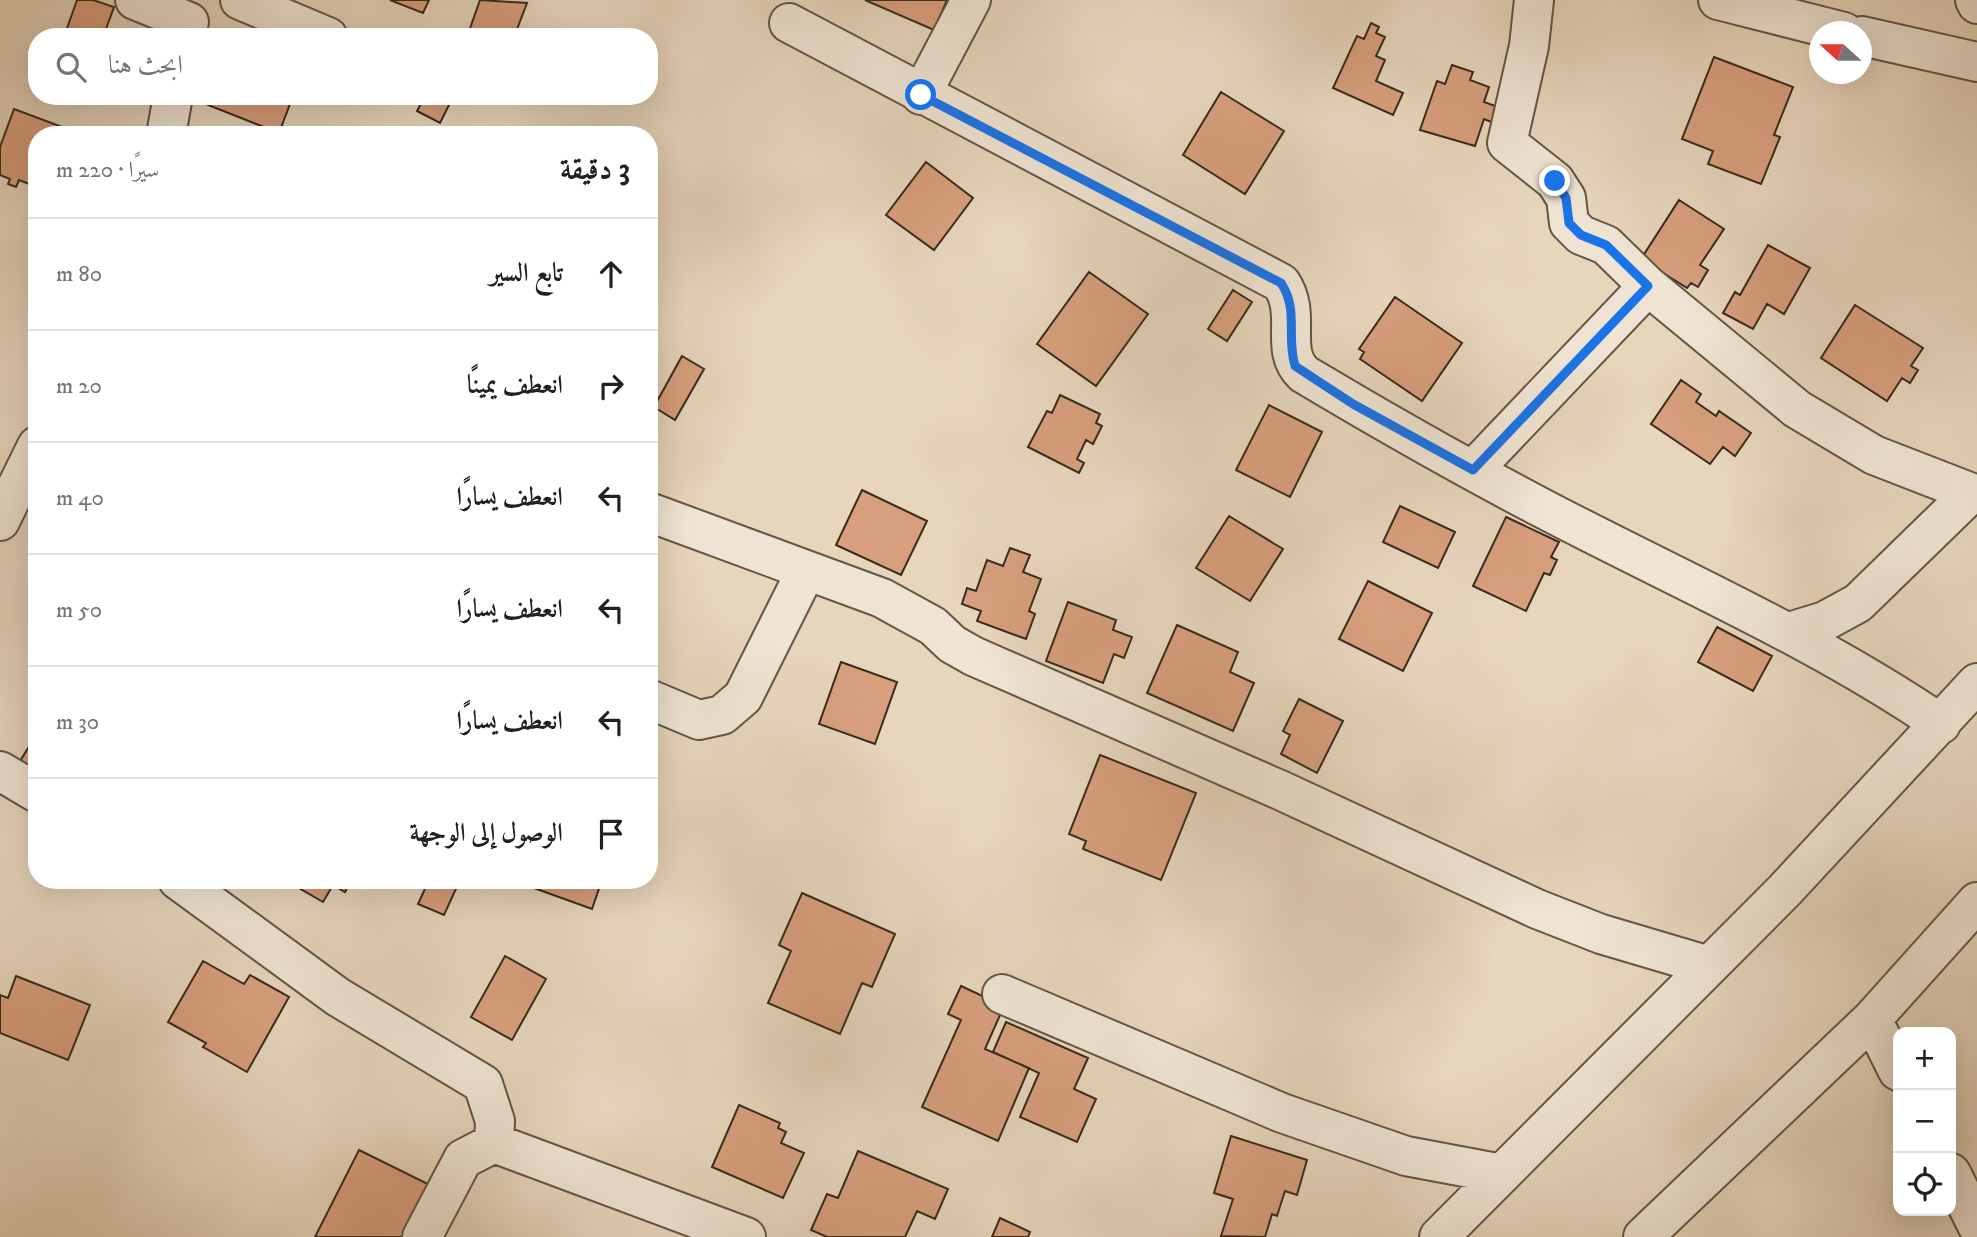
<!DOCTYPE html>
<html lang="ar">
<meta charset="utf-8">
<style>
body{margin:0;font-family:"IM FELL DW Pica",Amiri,serif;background:#f6f6f6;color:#202124;direction:rtl}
.controls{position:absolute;right:21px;bottom:21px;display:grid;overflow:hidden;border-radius:14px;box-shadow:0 7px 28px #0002}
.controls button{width:63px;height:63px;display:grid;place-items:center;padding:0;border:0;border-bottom:2px solid #e0e0e0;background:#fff;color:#202124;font:35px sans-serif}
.compass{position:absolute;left:1809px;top:21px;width:63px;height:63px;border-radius:50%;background:#fff;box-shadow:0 7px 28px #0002;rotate:291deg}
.stop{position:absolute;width:21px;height:21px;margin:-16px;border:5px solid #1a73e8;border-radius:50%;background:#fff}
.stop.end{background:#1a73e8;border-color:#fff;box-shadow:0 2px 7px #0008}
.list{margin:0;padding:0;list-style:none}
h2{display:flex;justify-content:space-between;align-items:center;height:91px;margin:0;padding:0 28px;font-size:30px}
h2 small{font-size:23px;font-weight:400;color:#757577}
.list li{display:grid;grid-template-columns:46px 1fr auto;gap:21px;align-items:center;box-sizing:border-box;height:112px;padding:0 28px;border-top:2px solid #e0e0e0}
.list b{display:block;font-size:26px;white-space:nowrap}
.list em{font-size:23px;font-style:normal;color:#757577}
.icon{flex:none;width:38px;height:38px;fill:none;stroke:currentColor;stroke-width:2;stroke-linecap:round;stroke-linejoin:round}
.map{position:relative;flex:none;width:1977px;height:1237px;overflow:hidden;direction:ltr}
.search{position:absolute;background:#fff;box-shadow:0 7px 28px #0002;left:28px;top:28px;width:630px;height:77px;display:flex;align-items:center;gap:18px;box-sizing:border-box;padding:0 24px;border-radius:28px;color:#757577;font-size:26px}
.panel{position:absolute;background:#fff;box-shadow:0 7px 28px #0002;left:28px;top:126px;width:630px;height:763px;border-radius:28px;direction:rtl}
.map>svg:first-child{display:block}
.building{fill:#d79f7d;stroke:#372b1c;stroke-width:2}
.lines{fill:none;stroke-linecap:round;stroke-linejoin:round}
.minor-casing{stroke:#635644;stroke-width:42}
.minor{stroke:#efe4d3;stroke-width:38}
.route{stroke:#1a73e8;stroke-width:9}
</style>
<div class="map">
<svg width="1977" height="1237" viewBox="0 0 1977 1237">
<rect width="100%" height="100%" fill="#e7d5bc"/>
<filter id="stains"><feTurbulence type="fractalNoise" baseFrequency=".00286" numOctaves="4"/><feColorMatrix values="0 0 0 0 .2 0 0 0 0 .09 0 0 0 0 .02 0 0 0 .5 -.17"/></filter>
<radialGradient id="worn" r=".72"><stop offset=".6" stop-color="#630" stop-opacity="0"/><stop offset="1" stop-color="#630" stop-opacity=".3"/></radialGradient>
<path class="building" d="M77,0H93L114,7L103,37H64Z
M390,0H429L423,13Z
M480,0L527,3L514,37H467Z
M865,0H947L934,30Z
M1371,23L1379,27L1376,33L1385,37L1376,56L1385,60L1376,81L1403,93L1393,115L1333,88L1357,36L1364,39Z
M1714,57L1793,87L1774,135L1780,137L1761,184L1708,164L1713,151L1682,139Z
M1452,65L1473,72L1470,80L1489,87L1484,102L1509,111L1504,127L1484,119L1475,146L1420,130L1437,81L1445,84Z
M1221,92L1284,131L1245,194L1183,155Z
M212,96H293L279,133L208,105Z
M425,96L453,97L440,123L417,111Z
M14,109L65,128L63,135H37V187L19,180L16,187L8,184L10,179L0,175V147Z
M926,162L973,198L934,250L886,215Z
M1679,200L1724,229L1700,265L1708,270L1698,287L1691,283L1687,288L1641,259Z
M1768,245L1810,268L1784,314L1767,304L1753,329L1723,313L1735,292L1740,295Z
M1089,272L1148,314L1096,386L1037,344Z
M1233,290L1252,302L1227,341L1208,329Z
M1395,297L1462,343L1422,401L1360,359L1364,352L1359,349Z
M1855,305L1923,348L1911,366L1918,370L1910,383L1902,378L1887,401L1821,358Z
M682,356L704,369L675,420L654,407Z
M1681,380L1701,394L1696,402L1716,416L1719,411L1751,433L1735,456L1723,447L1710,464L1651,424Z
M1060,395L1100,414L1096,423L1102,426L1093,444L1086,440L1077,459L1084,463L1079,473L1028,447L1047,411L1052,413Z
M1269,405L1322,432L1290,497L1236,470Z
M862,490L927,521L901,575L836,545Z
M1400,506L1455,532L1438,568L1383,542Z
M1229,516L1283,549L1250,601L1196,568Z
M1506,517L1559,542L1551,557L1557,560L1550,575L1544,573L1526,611L1473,586Z
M1010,548L1030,555L1023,572L1041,579L1029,611L1035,614L1026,639L977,621L981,611L962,604L967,588L976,591L987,560L1003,566Z
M1368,581L1432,613L1403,671L1339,639Z
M1068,602L1116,620L1113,630L1132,637L1124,658L1114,654L1103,683L1046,661Z
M1177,625L1238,652L1230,672L1254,683L1233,731L1147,693Z
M1717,627L1772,656L1753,691L1698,662Z
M841,662L897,682L875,744L819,724Z
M1299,699L1343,721L1317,773L1281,754L1290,735L1283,731Z
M37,734V770L36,771L20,761Z
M1100,755L1196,793L1161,880L1083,849L1086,841L1069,834Z
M285,880H351L345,892L333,885L323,902Z
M429,880H460L444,915L418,904Z
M536,880H602L592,909L534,888Z
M802,893L895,934L872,987L862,983L840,1034L768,1003L791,951L779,945Z
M505,956L546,979L512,1040L471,1017Z
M203,961L244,984L250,975L289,997L247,1072L203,1047L206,1043L168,1022Z
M16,976L90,1005L68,1060L0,1033V995L8,998Z
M961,986L1004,1006L985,1049L1029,1068L998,1141L922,1107L961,1020L948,1014Z
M1006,1022L1088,1058L1074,1089L1096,1099L1077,1142L1020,1117L1039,1073L993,1052Z
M739,1105L780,1123L778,1128L786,1132L781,1143L804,1153L783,1198L712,1167Z
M1231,1136L1307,1160L1297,1195L1285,1191L1277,1216L1272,1214L1265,1237L1221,1236L1233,1199L1214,1193Z
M359,1150L446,1193L424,1237H315Z
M858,1151L948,1189L935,1219L917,1211L905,1237H827L811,1230L827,1194L838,1198Z
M1000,1218L1030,1232L1028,1237H992Z"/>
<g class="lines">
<defs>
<path id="minor" d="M135,0L189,22
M240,0L328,37
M1534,0L1529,46L1507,143L1555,181L1566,198L1569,223L1581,235L1606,245L1648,286L1797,409L1874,455L1977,495
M1718,0L1844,32
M1975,0L1977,4
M789,23L1281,283C1303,315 1278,350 1304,374C1381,420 1460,465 1540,507C1675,578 1815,638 1941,724
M1862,36L1977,62
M921,95L971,0
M166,135L173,96
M1473,470L1648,286
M649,512L882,598L933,626L952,644L973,656L1280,790L1537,909L1601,934L1709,966
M0,521L37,446
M1789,632L1825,621L1858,603L1970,494
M649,699L699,720L722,715L743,697L806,571
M0,771L37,793
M178,880L338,997L483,1084L495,1121L494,1143
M1002,994L1282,1113L1406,1156L1502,1174
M1872,1019L1898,1071
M1951,1173L1977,1225
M422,1237L463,1159L494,1143L746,1237
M1439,1237L1784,891L1977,683
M1643,1237L1872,1019L1977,902"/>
</defs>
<use href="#minor" class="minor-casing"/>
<use href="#minor" class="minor"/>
</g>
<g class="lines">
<path class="route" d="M921,95L1281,283C1299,310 1286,337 1295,366L1353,404L1473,470L1648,286L1606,245L1581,235L1569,223L1566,198L1555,181"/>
</g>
<rect width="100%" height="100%" filter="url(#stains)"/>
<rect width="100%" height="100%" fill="url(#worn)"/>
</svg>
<div class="controls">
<button>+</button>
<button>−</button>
<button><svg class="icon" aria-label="locate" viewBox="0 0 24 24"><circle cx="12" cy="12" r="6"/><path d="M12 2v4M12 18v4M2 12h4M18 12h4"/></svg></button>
</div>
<svg class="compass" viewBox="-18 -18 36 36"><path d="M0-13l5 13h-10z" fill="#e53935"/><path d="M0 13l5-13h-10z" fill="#757577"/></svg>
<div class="stop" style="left:921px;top:95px"></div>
<div class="stop end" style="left:1555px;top:181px"></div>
<div class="search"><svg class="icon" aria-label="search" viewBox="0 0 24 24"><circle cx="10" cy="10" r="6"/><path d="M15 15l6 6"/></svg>ابحث هنا</div>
<section class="panel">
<h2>3 دقيقة<small>سيرًا · 220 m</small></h2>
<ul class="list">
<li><svg class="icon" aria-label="ahead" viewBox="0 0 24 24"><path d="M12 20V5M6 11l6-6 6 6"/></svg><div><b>تابع السير</b></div><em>80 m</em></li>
<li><svg class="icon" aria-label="right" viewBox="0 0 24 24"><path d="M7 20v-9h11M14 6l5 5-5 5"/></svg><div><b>انعطف يمينًا</b></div><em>20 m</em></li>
<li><svg class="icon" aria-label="left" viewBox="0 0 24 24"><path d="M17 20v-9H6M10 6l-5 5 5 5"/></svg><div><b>انعطف يسارًا</b></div><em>40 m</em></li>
<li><svg class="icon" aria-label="left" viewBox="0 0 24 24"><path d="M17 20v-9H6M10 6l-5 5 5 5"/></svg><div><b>انعطف يسارًا</b></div><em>50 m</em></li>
<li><svg class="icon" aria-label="left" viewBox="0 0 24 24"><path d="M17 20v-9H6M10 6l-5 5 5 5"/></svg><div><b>انعطف يسارًا</b></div><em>30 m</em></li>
<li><svg class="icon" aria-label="arrive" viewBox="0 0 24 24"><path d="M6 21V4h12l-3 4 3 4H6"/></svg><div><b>الوصول إلى الوجهة</b></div></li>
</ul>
</section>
</div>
